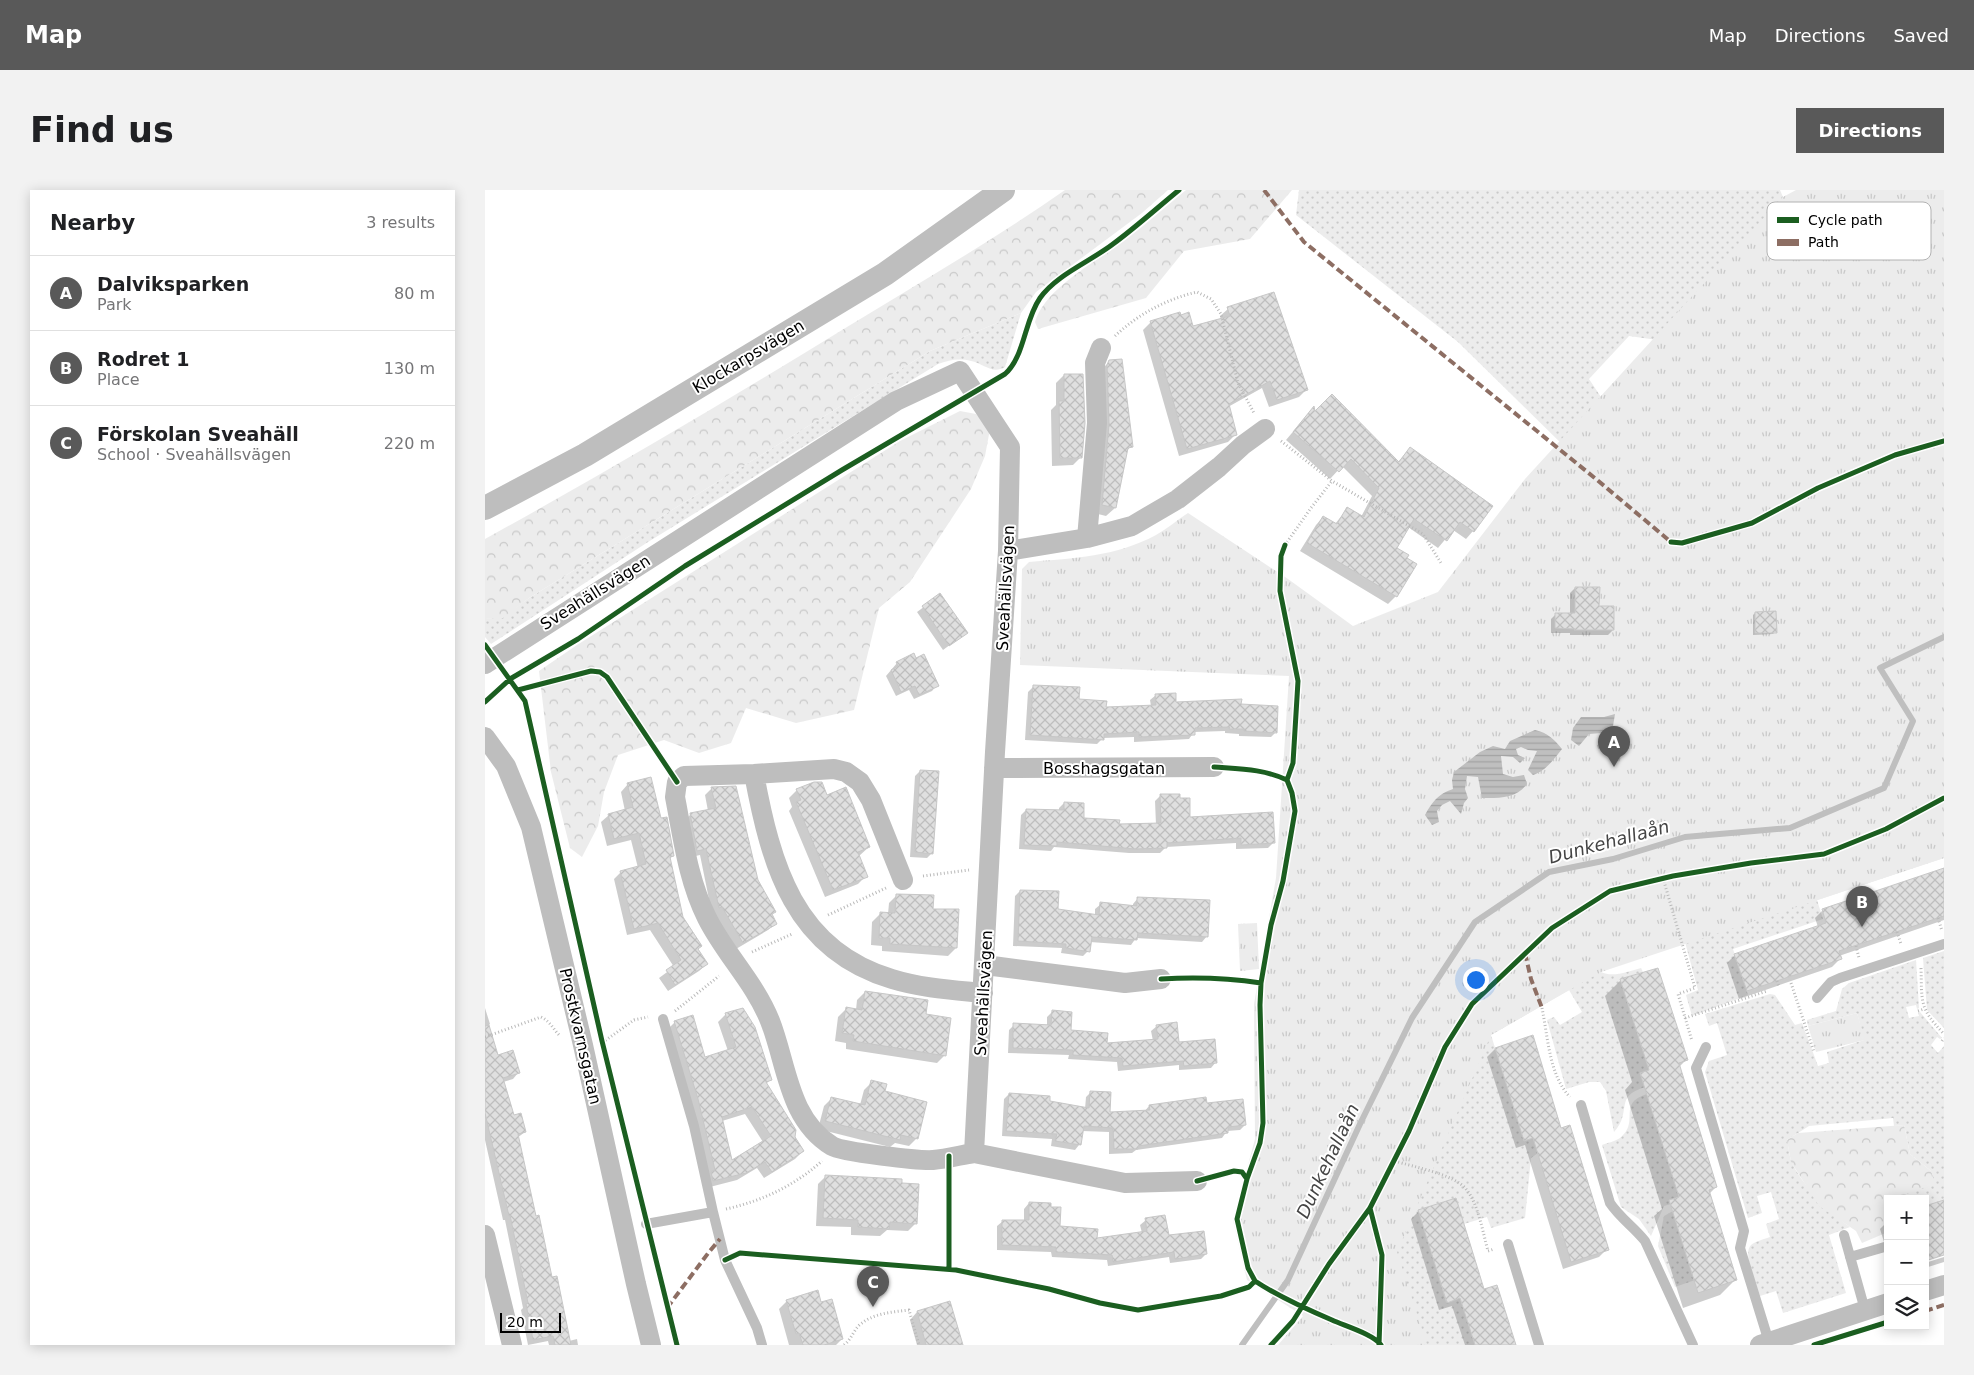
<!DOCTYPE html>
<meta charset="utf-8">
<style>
body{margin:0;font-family:"DejaVu Sans",sans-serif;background:#f2f2f2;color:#202124}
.controls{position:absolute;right:15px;bottom:15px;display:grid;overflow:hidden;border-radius:0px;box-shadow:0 2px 12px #0003}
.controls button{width:45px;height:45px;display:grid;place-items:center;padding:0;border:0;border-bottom:1px solid #e0e0e0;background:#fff;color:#202124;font:25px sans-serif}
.scale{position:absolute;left:15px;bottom:12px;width:61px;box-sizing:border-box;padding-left:5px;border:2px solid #000;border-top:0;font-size:14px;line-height:18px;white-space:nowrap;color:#000;-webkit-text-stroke:4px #fff;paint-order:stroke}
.you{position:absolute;left:990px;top:789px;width:18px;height:18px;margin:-12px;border:4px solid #fff;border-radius:50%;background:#1a73e8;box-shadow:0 0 0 8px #1a73e833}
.badge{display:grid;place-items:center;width:32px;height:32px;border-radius:50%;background:#595959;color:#fff;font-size:16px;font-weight:700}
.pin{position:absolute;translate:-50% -41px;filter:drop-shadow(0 1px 2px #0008)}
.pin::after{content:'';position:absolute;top:26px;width:18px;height:15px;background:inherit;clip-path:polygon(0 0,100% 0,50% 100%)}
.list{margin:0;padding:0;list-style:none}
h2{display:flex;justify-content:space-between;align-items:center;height:65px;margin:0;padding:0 20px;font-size:21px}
h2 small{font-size:16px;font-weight:400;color:#757577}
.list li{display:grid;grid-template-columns:32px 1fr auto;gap:15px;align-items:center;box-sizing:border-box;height:75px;padding:0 20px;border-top:1px solid #e0e0e0}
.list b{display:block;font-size:19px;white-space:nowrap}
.list p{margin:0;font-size:16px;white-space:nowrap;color:#757577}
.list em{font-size:16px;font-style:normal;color:#757577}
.icon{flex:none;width:28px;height:28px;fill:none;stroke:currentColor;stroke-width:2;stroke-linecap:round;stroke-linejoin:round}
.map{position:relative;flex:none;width:1459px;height:1155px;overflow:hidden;border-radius:0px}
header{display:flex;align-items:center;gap:30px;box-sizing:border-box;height:70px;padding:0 25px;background:#595959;color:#fff}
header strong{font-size:24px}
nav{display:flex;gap:28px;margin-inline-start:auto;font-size:18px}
.intro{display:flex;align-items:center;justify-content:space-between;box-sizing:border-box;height:120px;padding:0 30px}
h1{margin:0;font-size:35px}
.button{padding:12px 22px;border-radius:0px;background:#595959;color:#fff;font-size:18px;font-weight:700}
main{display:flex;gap:30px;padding:0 30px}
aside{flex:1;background:#fff;border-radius:0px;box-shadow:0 2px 12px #0003}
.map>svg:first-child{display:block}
.grass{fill:url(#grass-dots)}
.forest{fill:url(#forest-crowns)}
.park{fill:url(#park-tufts)}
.water{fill:url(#water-rules)}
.shadow{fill:#0003;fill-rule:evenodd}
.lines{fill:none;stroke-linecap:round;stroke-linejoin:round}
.stream{stroke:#bfbfbf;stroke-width:6}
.building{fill:url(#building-cross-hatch);stroke:#c7c7c7;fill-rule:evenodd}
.path{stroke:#b9b9b9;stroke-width:3;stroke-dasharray:1 2.5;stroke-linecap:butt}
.service{stroke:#bebebe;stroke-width:10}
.minor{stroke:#bebebe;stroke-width:20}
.tertiary{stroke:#bebebe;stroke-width:24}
.quiet{stroke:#8d6e63;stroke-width:4;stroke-dasharray:8 4;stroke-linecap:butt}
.cycleway-casing{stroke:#fff;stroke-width:8}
.cycleway{stroke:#1b5e20;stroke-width:5}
.labels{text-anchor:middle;stroke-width:4;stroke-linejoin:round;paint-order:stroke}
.street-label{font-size:16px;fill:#000;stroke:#fff}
.water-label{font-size:18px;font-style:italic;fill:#444;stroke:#fff}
.key{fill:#fff;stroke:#b2b2b2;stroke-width:1}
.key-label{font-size:14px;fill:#000}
</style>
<header>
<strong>Map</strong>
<nav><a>Map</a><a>Directions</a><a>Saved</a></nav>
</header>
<div class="intro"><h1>Find us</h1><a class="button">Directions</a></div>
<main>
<aside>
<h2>Nearby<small>3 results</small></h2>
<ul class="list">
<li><span class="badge">A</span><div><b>Dalviksparken</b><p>Park</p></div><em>80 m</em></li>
<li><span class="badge">B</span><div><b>Rodret 1</b><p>Place</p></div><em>130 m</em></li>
<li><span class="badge">C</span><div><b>Förskolan Sveahäll</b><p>School · Sveahällsvägen</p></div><em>220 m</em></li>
</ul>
</aside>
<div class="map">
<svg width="1459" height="1155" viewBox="0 0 1459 1155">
<defs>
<pattern id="grass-dots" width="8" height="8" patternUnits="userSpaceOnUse" patternTransform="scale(1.25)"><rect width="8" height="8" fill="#ececec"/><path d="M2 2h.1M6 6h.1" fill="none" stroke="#c9c9c9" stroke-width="1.8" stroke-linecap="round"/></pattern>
<pattern id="forest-crowns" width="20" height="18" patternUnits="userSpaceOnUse" patternTransform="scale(1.25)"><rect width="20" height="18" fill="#ececec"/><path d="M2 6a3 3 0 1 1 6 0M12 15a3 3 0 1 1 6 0" fill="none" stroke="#c9c9c9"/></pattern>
<pattern id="park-tufts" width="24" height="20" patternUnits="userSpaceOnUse" patternTransform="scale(1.25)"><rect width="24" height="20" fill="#ececec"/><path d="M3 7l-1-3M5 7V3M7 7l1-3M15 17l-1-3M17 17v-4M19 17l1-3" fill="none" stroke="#c9c9c9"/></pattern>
<pattern id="water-rules" width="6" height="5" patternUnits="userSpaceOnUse" patternTransform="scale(1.25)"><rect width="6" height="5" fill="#bfbfbf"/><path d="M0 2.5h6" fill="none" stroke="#a2a2a2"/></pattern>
<pattern id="building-cross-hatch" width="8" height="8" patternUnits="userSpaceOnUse" patternTransform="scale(1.25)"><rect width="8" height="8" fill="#dfdfdf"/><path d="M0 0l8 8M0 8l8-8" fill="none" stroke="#bebebe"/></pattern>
</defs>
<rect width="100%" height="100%" fill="#fff"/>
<path class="grass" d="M814,0H1295L1298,7L1194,153L1144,146L1104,189L1132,231L1086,263L973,152L811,25Z
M536,123L520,177C507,185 498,173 486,171C474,168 464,170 453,174L163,352L6,454L0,447V429L18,427L44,408L445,161Z
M1459,668L1332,710L1338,729L1248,759L1263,805L1207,826L1201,805L1213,800L1184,693Z
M1459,761V838L1442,820L1438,768Z
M1431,770L1434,818L1432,819L1431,815L1421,817L1424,828L1434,826L1433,823L1435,822L1457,848L1455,849L1452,847L1446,855L1453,863L1459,856V1010L1440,1016V1009H1419L1420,1004L1446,981L1425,964L1419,935L1409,936L1408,928L1324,936L1302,950C1304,957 1304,966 1307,973C1318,996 1345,1023 1365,1037L1344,1045L1361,1103L1298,1123L1291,1101L1275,1106C1272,1095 1257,1064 1266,1055C1271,1051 1280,1049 1285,1047L1281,1034L1294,1029L1286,1002L1272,1006L1277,1023L1263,1028L1220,882L1224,871L1242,865L1232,833L1224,836L1220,824L1285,804L1290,805L1310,835L1317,833L1333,876L1344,873L1342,862L1379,850L1372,823L1323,836L1322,830L1351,821L1357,799L1364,793Z
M1156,778L1158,782L1135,789L1164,880L1160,897C1128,907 1148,921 1129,942L1121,901L1115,892H1104L1081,899L1062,830L1069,827L1075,835L1097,822L1084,800L1006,845L1039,950L1048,948L1053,963L1046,968L1040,1028L1006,1038L1002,1027L979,1034L934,1020L961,1112L975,1108L990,1155H905L894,1011L969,849L1116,782C1128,788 1144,781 1156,778Z
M1162,904L1194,1007L1185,1010L1186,1014L1179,1016L1166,1046L1154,1029L1136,1017L1117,955C1122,953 1131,951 1135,948C1156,931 1131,914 1162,904Z
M1188,1021L1210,1090L1190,1097L1173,1056L1179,1026Z"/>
<path class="forest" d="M580,0H683L657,23L551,102L536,123L445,161L44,408L18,428L0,429V349C123,281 243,210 362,137C436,92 510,49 580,0Z
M701,0H807L765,49L699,61L661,108L553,139L550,132C560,98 611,72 639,51C660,35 680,17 701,0Z
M475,221L491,224L505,239L500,266L486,299L425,392L394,418L369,520L311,533L261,518L246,553L214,563L179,550L133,565L119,602L113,636L97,667L85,658L66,582L54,481L92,455L415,251Z
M1419,935L1425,964L1446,981L1450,994L1421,1004L1419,1009H1403V1042L1377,1053L1371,1041L1334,1016L1306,972L1302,950L1313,943Z"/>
<path class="park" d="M1311,0H1459V668L1116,782L1006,845L912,1062L942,1155H793L818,1126L762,1090L748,1030L770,949L769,814L791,688L804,486L535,475L537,379L544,372C589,368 630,367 671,345C682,339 692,330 703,323L803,389L868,436L953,402L1040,289L1298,7Z
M772,733L774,779L755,781L753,734Z
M1372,823L1380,850L1331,862L1323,836Z"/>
<path class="water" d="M1130,524L1128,536L1123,537L1117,543L1104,544L1094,556L1086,550L1088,538L1096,527H1119Z
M1050,540C1063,543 1069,549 1077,559C1069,569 1061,581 1048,585L1043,580L1052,561L1043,560L1036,557L1031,559L1033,565L1040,568L1035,573L1028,567L1016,566L1018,584L1028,587L1039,585L1042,594C1031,609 1015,608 997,608L993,587L982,586L980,599L983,608L979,613L976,624L965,611L957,615L952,621L954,632L947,635L940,625C947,612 953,604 968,599L967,590L969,582L995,562L1008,556L1020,559L1025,551Z"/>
<path class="shadow" d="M743,119L822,199L814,207L784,217L777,198L743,217L751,244L743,252L694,266L658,140L666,132L707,138L736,130L735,126Z
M625,171L646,256L641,262L630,318L621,326L609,323L616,180Z
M579,185L596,267L588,275L567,276L566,220L571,215V193Z
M828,218L830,223L913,272L925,258L988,341L981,349L968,340L953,358L923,337L910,358L911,406L903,414L815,361L831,335L838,327L850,334L862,319L876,327L887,306L857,276L845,289L801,250Z
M1090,398L1113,417L1128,440L1123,445H1085V443H1066V429L1071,424H1085V403Z
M455,405L481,443L458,460L432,422Z
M1270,423L1290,442L1288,444L1268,445V425Z
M412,473L452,495L447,501L429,509L424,500L411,506L401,486Z
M548,497L620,519L666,516L665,510L671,505L690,513L755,515L791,542L786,547L754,546V544L740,543V541L709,542L704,549L649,552V547L618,548L612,554L540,550L543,502Z
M435,581L447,663L442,668L425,667L430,586Z
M143,594L175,630L188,666L184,669L197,727L212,759L222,774L214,781L183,801L174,788L189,777L165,740L142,745L129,689L136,682L153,678L146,650L122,656L116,632L124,625L140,621L136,602Z
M227,598L290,733L283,740L251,759L227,724L215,665L206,667L199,631L206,624L223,621L220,605Z
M312,600L342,607L384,657L374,666L381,686L373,694L340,707L304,621L307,617L304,608Z
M675,606L694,609L704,628L788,653L783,658L751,659V653L681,657L675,663H644L569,657L566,661L534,659L536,625L541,620L574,621V618L579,613L597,629L633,635H671L670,611Z
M1459,679V730L1354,766L1355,769L1347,777L1254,809L1242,773L1250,765L1333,737L1330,728L1338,720Z
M535,701L572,720L610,726V719L616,714L648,717V714L653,708L722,746L717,752L651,748L646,755L605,752L603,761L598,766L576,763L577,758L528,756L530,706Z
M412,705L447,720L471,758L463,766L397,761V756L386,755L387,732L395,724H403L404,713Z
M1136,790L1201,870L1194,877L1231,997L1224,1004L1250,1090L1235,1105L1198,1118L1169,1026L1177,1019L1140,900L1147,892L1120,806Z
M380,802L440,825L460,865L452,873L361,859V853L350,851L353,827L361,819L371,820L372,810Z
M0,818L5,834L3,836L12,866L33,883L28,889L18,892L28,927L40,942L32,948L66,1088L84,1151L92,1149L93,1155H64L63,1151L43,1155L36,1120L38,1118L20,1030H18L0,950Z
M567,822L585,842L621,855L668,851L666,841L672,836L693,854L731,872L726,878L694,880V875L633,881L632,872L583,869L584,865L523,863L524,840L529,835L562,836V827Z
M241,824L286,889L281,894L318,961L310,969L279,988L272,978L252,990L221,998L182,840L190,832L220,868L243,861L233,832ZM260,924L278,952L246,972L237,931Z
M1010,859L1075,940L1122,1059L1114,1067L1078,1079L1040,955L1031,958L1002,867Z
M387,892L398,902L432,948L424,956L410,953L405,957L333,939L339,916L347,908L375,915L379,900Z
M606,902L624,923L659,922L664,916L721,915L760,935L755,940L742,941L737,948L651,960L647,963L624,964V942L597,941L594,955L590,960L566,956L567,949L517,946L519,909L524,904L600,919L601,907Z
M341,986L431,1033L423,1041L402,1040L395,1046L366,1045V1037L331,1036L333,994Z
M544,1013L574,1038L611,1050L657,1043L655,1035L661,1030L683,1047L721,1064L716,1069L685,1073L684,1067L623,1076L622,1070L567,1067L566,1062L512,1060V1036L518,1031H539V1019Z
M934,1021L998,1101L1029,1155H980L967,1116L954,1120L926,1029Z
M1403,1031V1065L1395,1039Z
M1459,1067V1072L1440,1078V1073Z
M302,1111L336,1114L357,1149L351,1155H304L294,1119Z
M464,1113L475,1155H432L425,1130L432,1122Z"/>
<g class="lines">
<path class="stream" d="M757,1155L803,1090L875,934L927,828L990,732L1064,682L1128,669L1200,647L1305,638L1399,598L1428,531L1395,478L1459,447"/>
</g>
<path class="building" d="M789,102L823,200L792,210L785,191L744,214L752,245L702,259L665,131L695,122L696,125L704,122L708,136L745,126L742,117Z
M637,169L648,257L643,258L631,318L617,315L624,234L622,175L624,170Z
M579,184H598L600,233L597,268H575L574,211H579Z
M847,204L914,272L925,257L1008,316L989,342L975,332L962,351L929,329L912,358L924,365L922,368L932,374L912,407L822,353L838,326L852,334L862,317L879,327L894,298L866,269L854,282L808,242L829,216L830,221Z
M1090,397H1115L1114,416H1129V440H1089L1090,439L1070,438V423H1090Z
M455,403L483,443L464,456L437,416Z
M1291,421L1292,443H1270V422Z
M429,463L431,468L439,464L454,496L434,505L430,496L416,502L406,480L413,476L411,472Z
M548,495L595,497L594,509L622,511L621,517L671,515L670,504L691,503V512L757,509L756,514L793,516L792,543L759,541V539H744L745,537L710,538V545L654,547V542L619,544V550L545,545Z
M435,580L454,581L448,664L430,662Z
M166,587L176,628L182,627L189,666L185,667L198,727L217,756L213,759L223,774L190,795L181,780L196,770L173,733L149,739L145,723L135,681L161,674L154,643L129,649L123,624L148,617L142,593Z
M329,592H337L342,605L361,597L385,657L373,662L383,687L348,700L311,612L316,610L311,599Z
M251,596L273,690L291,722L287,724L292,734L258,753L237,717L234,718L221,659L212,661L205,623L231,618L226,597Z
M675,604H695V608H705V627L788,622L790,653L756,655V648L682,653V658L650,659L572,652V656L539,655L541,619L579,620V612L599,613V628L635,630L634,634L676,633Z
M1459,678V726L1354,761L1357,769L1262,801L1249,764L1341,733L1337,719Z
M535,700L574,701L573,719L614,725L615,712L652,716V707L725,710L723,747L653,743L652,750L607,747L605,762L581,758V754L533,751Z
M411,704L449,705L448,719H474L472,758L405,754V748H394L395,722L410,723Z
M1173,778L1203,870L1194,873L1232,997L1224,1000L1252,1090L1213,1103L1184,1010L1194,1007L1155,883L1164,880L1135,789Z
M380,801L443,810L441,824L466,828L461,866L368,851L369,845L357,843L361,817L377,820Z
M258,818L270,837L287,890L281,892L311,940L310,947L319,961L287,982L280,972L261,983L228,991L226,982L230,980L213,909L189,831L208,825L220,867L251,857L240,823ZM267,917L286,946L247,970L237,927Z
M567,820L587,822L586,840L623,843L622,853L673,849L671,835L692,832L694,852L730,849L732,873L699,876L698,871L638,876L637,868L588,865V860L528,858V833L566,835Z
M4,835L13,865L28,860L35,883L18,888L29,925L36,923L41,942L33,944L51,1026L54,1025L67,1087L72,1086L86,1155H70L68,1146L48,1150L41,1114L43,1113L25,1025L24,1026L0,923V836Z
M1048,845L1076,938L1085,935L1124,1060L1086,1072L1048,948L1039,951L1010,858Z
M386,890L402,894L400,901L442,912L433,949L416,945L415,950L340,931L346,907L380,915Z
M605,901L626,902L625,922L665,920L664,915L721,907L722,913L758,909L761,935L743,937V943L653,956V959H629L628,938L599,936L596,955L570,951L572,944L521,941L524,903L565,906V911L604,918Z
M340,985L417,989V993L434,994L432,1034L405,1032L404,1039L373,1037V1030L338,1028Z
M971,1008L999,1099L1012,1095L1031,1155H990L975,1108L962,1113L933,1020Z
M1459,1010V1065L1440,1071V1016Z
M544,1012L566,1013V1017H576L575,1036L613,1039L612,1048L662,1041L660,1028L680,1025L684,1045L719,1041L722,1064L690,1069L689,1062L628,1072L627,1065L571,1062V1057L517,1055V1030H544Z
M333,1100L336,1112L347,1109L358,1149L339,1155H318L314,1143L311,1144L301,1110Z
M465,1111L478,1155H441L432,1121Z"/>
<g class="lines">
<path class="path" d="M630,146C653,124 682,109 712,102L726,109L736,124L753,193L769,223
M796,251L847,291L938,344L956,373
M800,355L826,318L847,291
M438,686L484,680
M1178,688L1210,798L1193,804L1207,851
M343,725L401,698
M1453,728L1457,741
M1412,742L1416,754
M1371,756L1374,768
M267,762L307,744
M1436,778C1437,812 1434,818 1459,844
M1292,791L1294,797
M1306,793L1329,862
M1057,818C1063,847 1064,885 1085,907
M190,821L234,786
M1433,821L1439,819
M1200,828L1282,801
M0,847L56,827C65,831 68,839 75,846
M117,851L121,850L149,830L163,827
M1457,851L1459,848
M910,971C928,977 969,984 981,999C993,1013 998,1043 1003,1061L1009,1059
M241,1019C277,1011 309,996 337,971
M359,1155C367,1149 369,1138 377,1133C390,1123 408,1122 424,1120L434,1155"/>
<path class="service" d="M1332,808L1346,792L1355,788L1459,754
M178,829L209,936L228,1022
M1221,857L1211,878L1259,1041L1255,1058L1284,1152
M1096,915L1125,1013C1135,1028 1149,1037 1160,1051L1208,1155
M161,1034L228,1022L240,1070L272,1138L277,1155
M1359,1045L1380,1120
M1023,1054L1054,1155
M1365,1067L1403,1056"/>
<path class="minor" d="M602,348L612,233L610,173L616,158
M523,361L602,348L647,336L693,309L734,277L758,255L780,239
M0,474L411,211L475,181L525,257L523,361L510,562L489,963L640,993L712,991
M0,547L21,576L46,637L98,855L151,1094L166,1155
M509,578L729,577
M269,584C286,675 309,760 407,789C436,798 468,800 498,803
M418,690L386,610L375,592L361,582L349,579L269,584L199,586L192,592L190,607C198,648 203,690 222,728C240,764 270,793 285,831C302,874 303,929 347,956C357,962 435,971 448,970C462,969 476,965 489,963
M500,775L640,793L676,789
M0,1045L27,1155
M1440,1101L1459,1095
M1275,1155L1403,1113"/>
<path class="tertiary" d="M0,318L100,265L400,84L518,0"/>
<path class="quiet" d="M779,0L819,52L1111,289L1186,352H1190
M1040,763L1046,789L1057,818
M182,1118L224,1062L235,1049
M1440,1121L1459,1115"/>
<defs>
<path id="cycleway" d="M1186,352L1197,353L1267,333L1333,298L1410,265L1459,251
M800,355L796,366L795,401L813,491L808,573L802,590
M0,455L40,511L117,851L192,1155
M33,500L106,481L115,482L122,487L192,592
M0,512L25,489L93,449L200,376L357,280L520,184C540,166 539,131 555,108C571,85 606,71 628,54C651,37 672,18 694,0
M729,577C755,579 779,579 802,590L807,603L810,621L798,691L786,735L776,793L775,815L778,933L775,953L762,989
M676,789C710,787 743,788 776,793
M464,966V1079
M712,991L749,981L757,982L762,989L752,1029L763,1078L770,1091
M885,1018L897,1065L894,1155
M240,1070L255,1063L471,1080L564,1099L615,1113L653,1120L736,1106L764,1097L770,1091C794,1107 821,1119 847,1130C860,1136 888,1144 896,1155
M786,1155L808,1131L844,1074L885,1018L924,941L960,857L987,814L1067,738L1125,701L1188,686L1266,673L1339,664L1401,639L1459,608
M1329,1155L1403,1132"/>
</defs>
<use href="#cycleway" class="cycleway-casing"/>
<use href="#cycleway" class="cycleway"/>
</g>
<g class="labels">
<g class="street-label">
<text transform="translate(263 166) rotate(-31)" y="6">Klockarpsvägen</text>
<text transform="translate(520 398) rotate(-87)" y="6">Sveahällsvägen</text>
<text transform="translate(110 402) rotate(-32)" y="6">Sveahällsvägen</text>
<text x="619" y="584">Bosshagsgatan</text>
<text transform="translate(498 803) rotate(-87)" y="6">Sveahällsvägen</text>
<text transform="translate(96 846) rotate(77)" y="6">Prostkvarnsgatan</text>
</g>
<g class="water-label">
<text transform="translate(1124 652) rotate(-15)" y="6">Dunkehallaån</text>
<text transform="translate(843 971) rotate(-65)" y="6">Dunkehallaån</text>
</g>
</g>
<rect x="1282" y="12" width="164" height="58" rx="8" class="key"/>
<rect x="1292" y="27" width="22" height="6" fill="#1b5e20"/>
<rect x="1292" y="49" width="22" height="7" fill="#8d6e63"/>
<g class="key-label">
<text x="1323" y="35">Cycle path</text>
<text x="1323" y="57">Path</text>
</g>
</svg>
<div class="controls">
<button>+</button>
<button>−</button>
<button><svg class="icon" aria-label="layers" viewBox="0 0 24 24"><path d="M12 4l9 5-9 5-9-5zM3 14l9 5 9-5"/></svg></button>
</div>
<div class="scale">20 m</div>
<div class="you"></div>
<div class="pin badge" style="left:1129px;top:577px">A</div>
<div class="pin badge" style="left:1377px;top:737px">B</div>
<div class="pin badge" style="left:388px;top:1117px">C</div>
</div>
</main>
